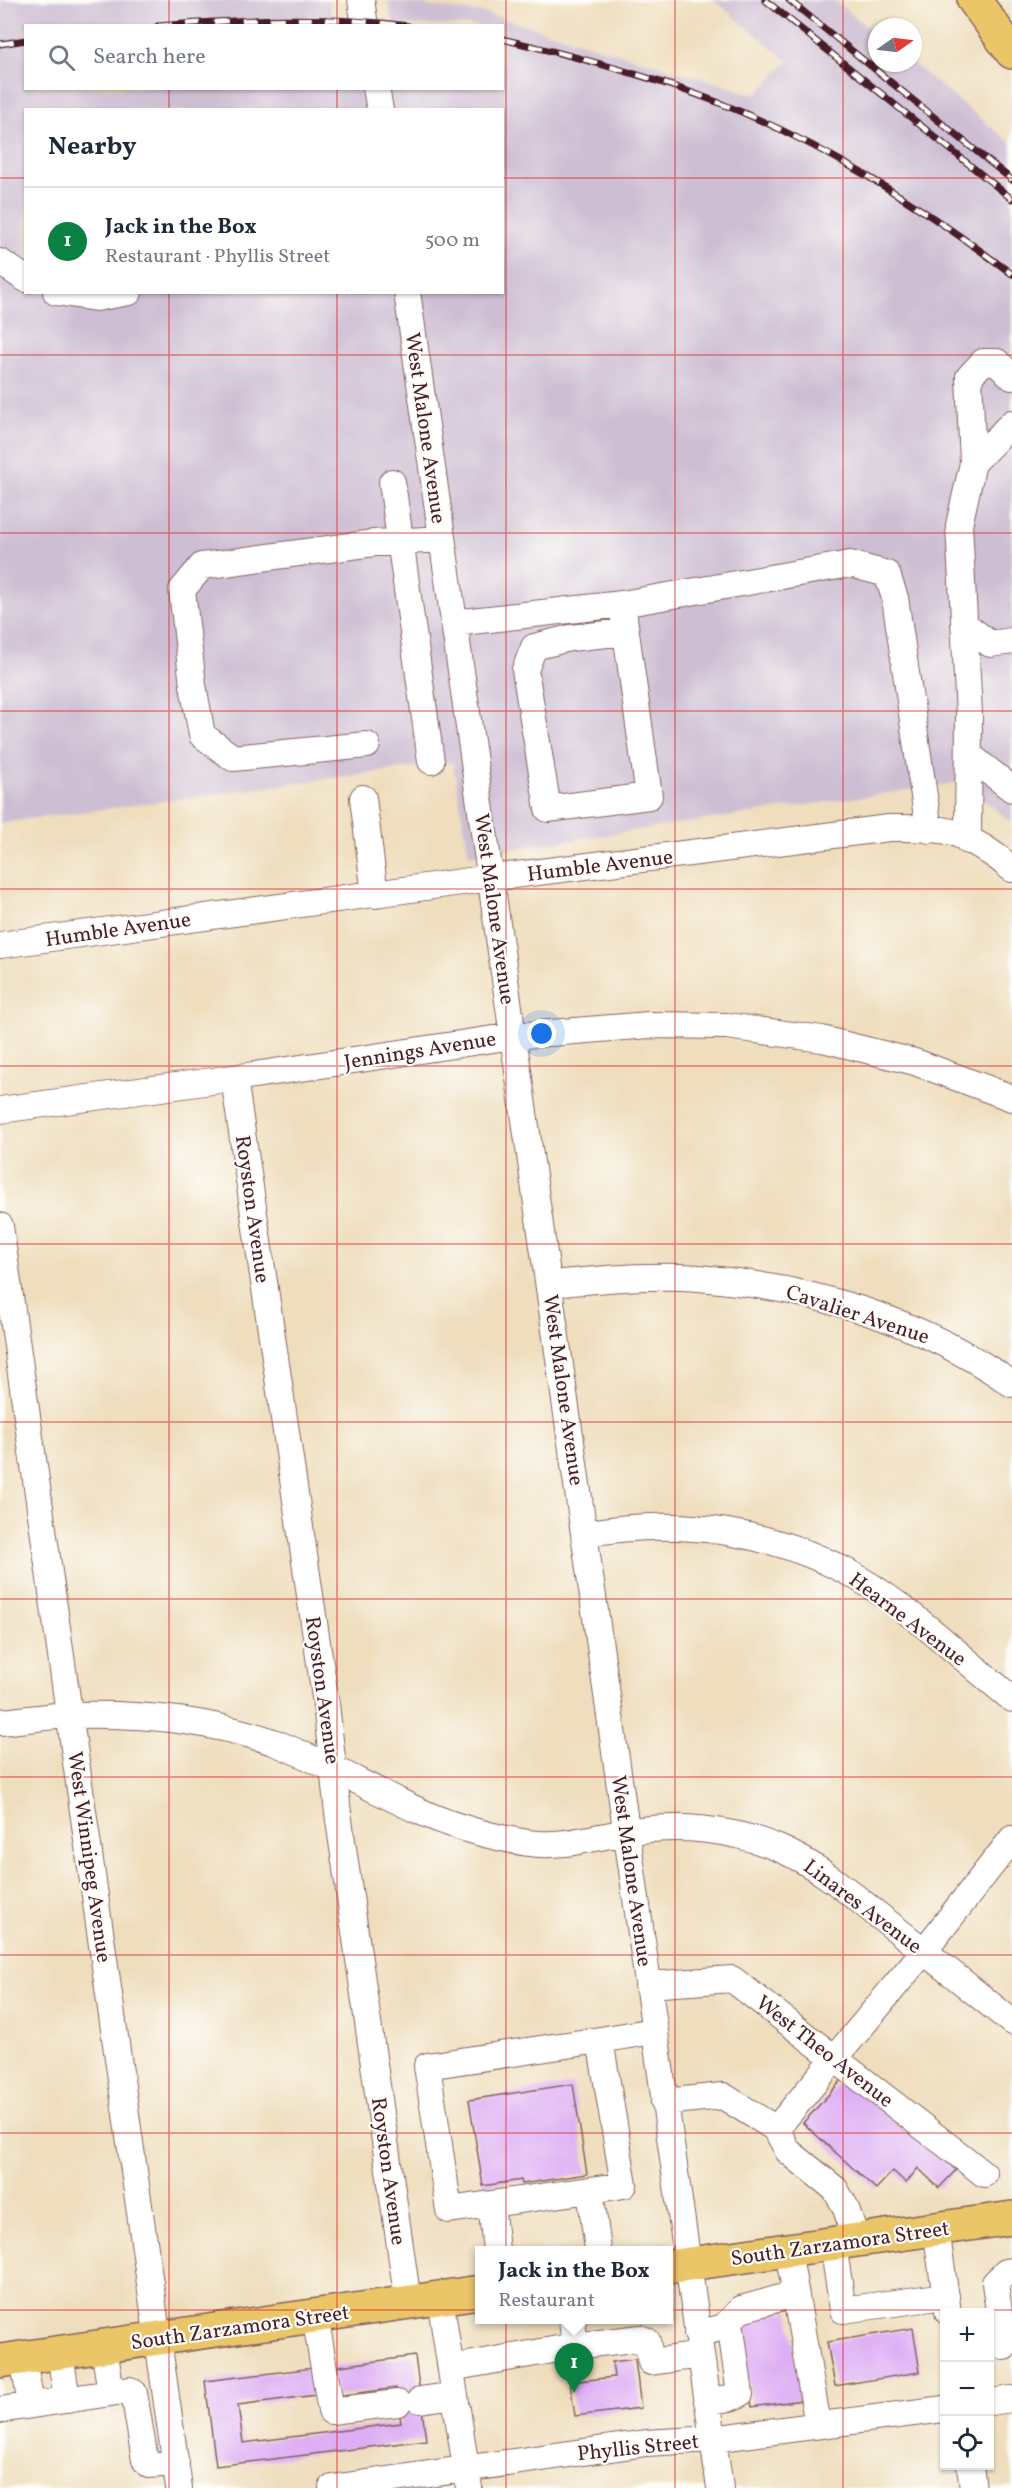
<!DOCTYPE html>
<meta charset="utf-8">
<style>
body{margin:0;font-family:Vollkorn,serif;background:#f6f6f7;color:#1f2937}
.controls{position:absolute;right:18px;bottom:18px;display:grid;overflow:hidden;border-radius:0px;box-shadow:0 2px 4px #0004}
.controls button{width:54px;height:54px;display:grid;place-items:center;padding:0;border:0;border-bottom:2px solid #e0e1e3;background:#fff;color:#1f2937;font:30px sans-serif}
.compass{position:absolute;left:868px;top:18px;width:54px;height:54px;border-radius:50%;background:#fff;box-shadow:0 2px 4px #0004;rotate:76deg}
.you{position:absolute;left:542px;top:1034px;width:21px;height:21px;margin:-15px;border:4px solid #fff;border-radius:50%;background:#1a73e8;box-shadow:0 0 0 9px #1a73e833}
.badge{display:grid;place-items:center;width:39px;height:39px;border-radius:50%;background:#0b8043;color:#fff;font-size:20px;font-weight:700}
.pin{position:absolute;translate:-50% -50px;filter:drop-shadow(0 2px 3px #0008)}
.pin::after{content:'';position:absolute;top:32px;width:21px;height:18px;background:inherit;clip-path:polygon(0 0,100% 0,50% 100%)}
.popup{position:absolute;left:475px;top:2246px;width:198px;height:78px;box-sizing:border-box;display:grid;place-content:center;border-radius:0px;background:#fff;filter:drop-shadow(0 2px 4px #0005);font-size:20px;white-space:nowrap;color:#747a83}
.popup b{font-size:22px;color:#1f2937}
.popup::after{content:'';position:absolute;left:50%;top:100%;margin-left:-12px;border:12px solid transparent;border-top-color:#fff}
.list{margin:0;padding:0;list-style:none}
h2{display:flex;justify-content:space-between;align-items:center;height:78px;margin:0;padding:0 24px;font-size:26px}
h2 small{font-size:20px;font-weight:400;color:#747a83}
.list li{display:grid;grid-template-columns:39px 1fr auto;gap:18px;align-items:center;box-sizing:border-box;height:108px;padding:0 24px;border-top:2px solid #e0e1e3}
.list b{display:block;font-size:22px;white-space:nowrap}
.list p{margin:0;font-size:20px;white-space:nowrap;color:#747a83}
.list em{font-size:20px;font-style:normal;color:#747a83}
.icon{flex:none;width:33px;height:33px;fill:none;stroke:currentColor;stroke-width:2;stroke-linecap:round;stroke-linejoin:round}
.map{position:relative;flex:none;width:1012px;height:2488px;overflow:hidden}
.search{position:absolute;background:#fff;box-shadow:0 2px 4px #0004;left:24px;top:24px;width:480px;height:66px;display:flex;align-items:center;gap:15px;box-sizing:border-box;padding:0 21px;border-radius:0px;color:#747a83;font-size:22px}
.panel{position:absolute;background:#fff;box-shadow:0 2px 4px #0004;left:24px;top:108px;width:480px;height:186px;border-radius:0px}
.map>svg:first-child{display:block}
.industrial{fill:#cdbed3;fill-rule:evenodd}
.building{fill:#deaef4}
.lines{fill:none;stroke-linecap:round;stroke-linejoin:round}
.minor-casing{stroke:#84625e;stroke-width:28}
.major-casing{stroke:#84625e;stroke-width:36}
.minor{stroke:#fff;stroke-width:26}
.major{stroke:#ebc669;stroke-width:33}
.rail-casing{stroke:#4a1f2b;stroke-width:7}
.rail{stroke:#fdfcf7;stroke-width:4.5;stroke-dasharray:14;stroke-linecap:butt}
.grid{fill:none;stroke:#d62828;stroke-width:1.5;stroke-opacity:0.55}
.labels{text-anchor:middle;stroke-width:4.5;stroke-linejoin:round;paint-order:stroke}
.street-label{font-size:21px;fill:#4a1f2b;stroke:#fdfcf7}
</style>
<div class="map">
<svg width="1012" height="2488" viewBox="0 0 1012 2488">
<rect width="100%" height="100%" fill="#fdfcf7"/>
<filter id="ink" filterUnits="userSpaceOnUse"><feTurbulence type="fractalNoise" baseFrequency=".0167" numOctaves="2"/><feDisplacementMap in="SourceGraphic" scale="12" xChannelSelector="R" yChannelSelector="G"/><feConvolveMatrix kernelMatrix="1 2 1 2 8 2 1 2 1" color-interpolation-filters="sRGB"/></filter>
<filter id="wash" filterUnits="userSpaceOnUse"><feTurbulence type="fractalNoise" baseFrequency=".008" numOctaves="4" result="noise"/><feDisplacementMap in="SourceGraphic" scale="24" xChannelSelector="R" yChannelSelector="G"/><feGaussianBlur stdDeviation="1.35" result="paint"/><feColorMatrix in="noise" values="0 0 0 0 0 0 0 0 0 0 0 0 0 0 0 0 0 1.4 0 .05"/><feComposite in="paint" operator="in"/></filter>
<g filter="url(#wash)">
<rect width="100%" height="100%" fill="#efdebd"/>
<path class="industrial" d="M0,0H329L332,25L26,26V88H502V26L394,25L388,1L485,13L756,95L788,61L714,0H834L877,35V63H912L1012,144V823L962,782L469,855L453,762L0,823ZM26,110H502V292H26Z"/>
<g id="blocks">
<path class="building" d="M849,2072L956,2170L939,2188L918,2168L906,2183L893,2171L876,2189L803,2123Z
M573,2084L587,2174L522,2184L521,2180L483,2186L469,2100Z
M789,2311L802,2400L752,2407L739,2318Z
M913,2328L920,2372L835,2386L827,2342Z
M415,2356L426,2440L216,2466L205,2381L313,2368L316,2395L238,2405L243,2443L401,2423L396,2388L336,2396L332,2367Z
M635,2359L641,2408L575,2416L570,2382L614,2377L612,2362Z"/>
</g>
</g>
<g filter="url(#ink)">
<use href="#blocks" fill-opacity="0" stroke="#84625e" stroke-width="1.5"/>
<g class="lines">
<defs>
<path id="minor" d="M361,0L365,26
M376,88L380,110
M0,262L26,279
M56,292L96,298L129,292
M407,292L720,2488
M973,463L1012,423
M392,482L431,761
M622,604L850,564L887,574L895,598L929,830
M454,623L622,604L649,796L548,809L525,670L534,647L570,638L626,632
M964,624L990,644L1012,641
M367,745L233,758L202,735L193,685L182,590L202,566L374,543L442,539
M969,755L1012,789
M363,798L375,895
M968,841L969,714L959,525L973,463L969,377L983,362H997L1012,377
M0,945L491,878L889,828C908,828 937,827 955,833C974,841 996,855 1012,869
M234,1078L326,1704L338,1813L408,2302
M0,1110L234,1078L513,1036L649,1025L727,1026L822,1039L915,1062L1012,1098
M0,1226L179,2488
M549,1284C599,1280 649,1274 699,1278C810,1287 921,1320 1012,1384
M585,1534C677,1517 775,1530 858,1578C912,1610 963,1659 1012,1699
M0,1722C24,1720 48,1716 71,1715C138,1713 210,1720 273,1742C323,1761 369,1788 417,1810C451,1826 492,1837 528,1843C562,1848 594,1837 627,1832C677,1824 731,1828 778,1848C814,1863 844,1888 874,1912C921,1948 966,1985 1012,2022
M648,1985L732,1979L984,2174
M664,2102L723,2096L776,2129L924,1951L1012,1839
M776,2129L788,2151L835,2189L845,2206L857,2240
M590,2190L624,2185L600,2040L654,2031
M491,2204L449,2210L427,2066L600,2040
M936,2229L948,2312
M833,2244L843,2310L946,2296
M496,2250L491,2204L590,2190L598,2250
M788,2250L818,2425
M440,2298L469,2488
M315,2315L331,2411L398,2403
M572,2320L575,2346L640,2338L647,2341L651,2362L700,2355
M724,2327L741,2309L795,2294
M697,2334L724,2327L731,2329L740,2394L730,2398L707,2401
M104,2347L111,2393
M1004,2347L995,2283L1006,2272L1012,2271
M60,2353L67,2400
M23,2358L31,2405
M451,2368L575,2346
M420,2400L455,2395
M990,2402L1012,2399
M0,2410L130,2390L134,2393L145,2460L149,2465L176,2463
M970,2466L973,2488
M332,2488L646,2443L713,2439L944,2409"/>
<path id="major" d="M974,0L1012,52
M668,2267L1012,2218
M0,2361L480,2292"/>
</defs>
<use href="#minor" class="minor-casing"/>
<use href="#major" class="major-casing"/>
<use href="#minor" class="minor"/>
<use href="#major" class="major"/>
<defs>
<path id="rail" d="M765,0L1012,199
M789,0L1012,180
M158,26C241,19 325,15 408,26
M502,39C575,56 647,75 717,102C823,143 921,206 1012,274
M0,44L26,40"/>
</defs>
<use href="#rail" class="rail-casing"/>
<use href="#rail" class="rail"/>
</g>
</g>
<path class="grid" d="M169,0V26M337,0V26M506,0V2488M675,0V2488M843,0V2488M169,88V110M337,88V110M0,178H26M502,178H1012M169,292V2488M337,292V2488M0,355H1012M0,533H1012M0,711H1012M0,889H1012M0,1066H1012M0,1244H1012M0,1422H1012M0,1599H1012M0,1777H1012M0,1955H1012M0,2133H1012M0,2310H1012"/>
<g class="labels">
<g class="street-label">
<text transform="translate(426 428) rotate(82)" y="7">West Malone Avenue</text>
<text transform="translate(600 865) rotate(-7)" y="7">Humble Avenue</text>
<text transform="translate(495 909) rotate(82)" y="7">West Malone Avenue</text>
<text transform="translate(118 929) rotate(-8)" y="7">Humble Avenue</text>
<text transform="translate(420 1050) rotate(-9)" y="7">Jennings Avenue</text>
<text transform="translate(253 1209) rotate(82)" y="7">Royston Avenue</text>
<text transform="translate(858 1314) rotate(18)" y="7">Cavalier Avenue</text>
<text transform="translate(564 1390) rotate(82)" y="7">West Malone Avenue</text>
<text transform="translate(908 1619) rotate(37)" y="7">Hearne Avenue</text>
<text transform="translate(323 1690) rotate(82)" y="7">Royston Avenue</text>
<text transform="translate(90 1857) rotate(82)" y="7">West Winnipeg Avenue</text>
<text transform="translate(632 1871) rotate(82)" y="7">West Malone Avenue</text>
<text transform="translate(863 1906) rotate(37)" y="7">Linares Avenue</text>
<text transform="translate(825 2051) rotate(38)" y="7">West Theo Avenue</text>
<text transform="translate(389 2171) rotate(82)" y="7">Royston Avenue</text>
<text transform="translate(840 2243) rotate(-8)" y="7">South Zarzamora Street</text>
<text transform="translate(240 2327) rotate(-8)" y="7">South Zarzamora Street</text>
<text transform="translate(638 2447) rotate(-6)" y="7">Phyllis Street</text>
</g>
</g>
</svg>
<div class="controls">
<button>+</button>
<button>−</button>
<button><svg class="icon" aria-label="locate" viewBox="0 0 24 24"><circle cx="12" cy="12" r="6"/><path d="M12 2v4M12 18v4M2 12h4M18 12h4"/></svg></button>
</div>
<svg class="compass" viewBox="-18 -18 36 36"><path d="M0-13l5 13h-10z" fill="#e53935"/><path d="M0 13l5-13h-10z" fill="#747a83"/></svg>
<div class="you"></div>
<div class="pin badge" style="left:574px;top:2393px">1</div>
<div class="popup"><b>Jack in the Box</b>Restaurant</div>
<div class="search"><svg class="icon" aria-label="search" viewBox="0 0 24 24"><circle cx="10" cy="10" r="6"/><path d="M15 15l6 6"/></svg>Search here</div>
<section class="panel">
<h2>Nearby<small></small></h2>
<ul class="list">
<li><span class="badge">1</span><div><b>Jack in the Box</b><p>Restaurant · Phyllis Street</p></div><em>500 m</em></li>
</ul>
</section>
</div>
